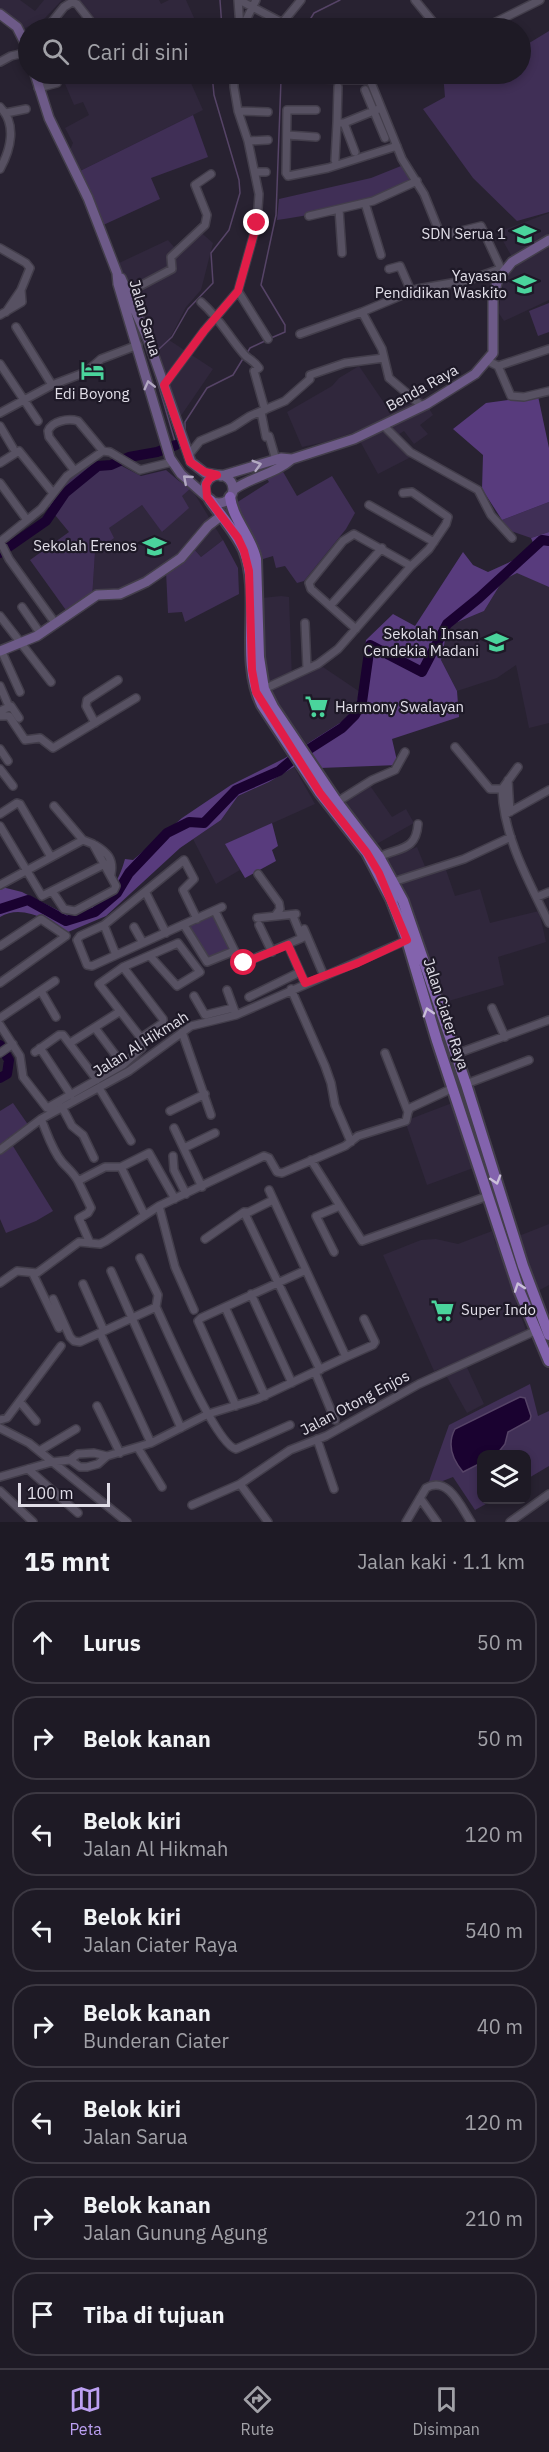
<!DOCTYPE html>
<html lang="id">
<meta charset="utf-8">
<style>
body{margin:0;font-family:"IBM Plex Sans",sans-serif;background:#2b2732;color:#f1f3f6}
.controls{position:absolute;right:18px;bottom:18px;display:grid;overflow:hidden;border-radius:12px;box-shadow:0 3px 9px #0003}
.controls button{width:54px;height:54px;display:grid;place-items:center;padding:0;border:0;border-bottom:2px solid #3c3842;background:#1e1a25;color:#f1f3f6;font:30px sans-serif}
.scale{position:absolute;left:18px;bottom:15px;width:92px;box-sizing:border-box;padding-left:6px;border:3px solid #e1dee8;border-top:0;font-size:16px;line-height:21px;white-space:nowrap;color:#e1dee8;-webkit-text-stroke:4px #1e1927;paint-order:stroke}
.stop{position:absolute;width:18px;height:18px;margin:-14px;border:4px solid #e11d48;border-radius:50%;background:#fff}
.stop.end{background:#e11d48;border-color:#fff;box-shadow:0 2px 6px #0008}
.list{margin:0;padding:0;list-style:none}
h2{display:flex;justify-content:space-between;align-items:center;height:78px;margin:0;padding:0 24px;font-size:26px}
h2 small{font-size:20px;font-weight:400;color:#a1a1a7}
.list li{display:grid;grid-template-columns:39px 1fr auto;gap:18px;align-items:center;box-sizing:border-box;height:84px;margin:0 12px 12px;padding:0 12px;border:2px solid #3c3842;border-radius:24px}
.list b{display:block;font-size:22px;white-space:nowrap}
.list p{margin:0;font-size:20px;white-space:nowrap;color:#a1a1a7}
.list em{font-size:20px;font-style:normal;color:#a1a1a7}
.icon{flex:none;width:33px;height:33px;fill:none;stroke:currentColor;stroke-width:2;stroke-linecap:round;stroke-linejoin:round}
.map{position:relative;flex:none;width:549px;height:1522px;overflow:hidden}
.search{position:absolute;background:#1e1a25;box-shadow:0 3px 9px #0003;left:18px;right:18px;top:18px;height:66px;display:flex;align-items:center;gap:15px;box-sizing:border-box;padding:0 21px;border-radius:33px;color:#a1a1a7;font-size:22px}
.sheet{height:846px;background:#1e1a25}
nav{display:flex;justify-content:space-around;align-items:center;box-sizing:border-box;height:84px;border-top:2px solid #3c3842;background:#1e1a25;font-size:16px;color:#a1a1a7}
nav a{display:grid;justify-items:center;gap:3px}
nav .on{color:#bca0f2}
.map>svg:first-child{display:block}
.built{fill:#30273c}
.green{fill:#402f56}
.forest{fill:#583b7d}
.water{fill:#1a0230;stroke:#564467;stroke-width:1.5}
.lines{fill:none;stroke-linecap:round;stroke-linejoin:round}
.stream{stroke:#564467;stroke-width:1.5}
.river{stroke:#1a0230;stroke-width:10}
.street-casing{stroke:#433e4b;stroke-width:10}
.secondary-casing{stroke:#433e4b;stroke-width:12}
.primary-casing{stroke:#433e4b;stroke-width:14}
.street{stroke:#575162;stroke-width:7}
.secondary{stroke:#6d5a88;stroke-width:9}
.primary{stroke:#8363ad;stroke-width:10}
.oneway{stroke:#b3a9c2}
.oneway2{stroke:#cabfd9}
.route{stroke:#e11d48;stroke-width:8}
.labels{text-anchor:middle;stroke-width:4.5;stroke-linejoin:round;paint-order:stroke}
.poi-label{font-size:15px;fill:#e1dee8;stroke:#1e1927;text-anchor:end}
.street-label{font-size:15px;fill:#e1dee8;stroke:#1e1927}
</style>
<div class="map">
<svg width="549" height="1522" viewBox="0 0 549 1522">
<rect width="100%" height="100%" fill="#282231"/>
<path class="built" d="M0,0H20L35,11L44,0H62L45,18L21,30L0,13Z
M70,0H159L161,4L169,0H186L195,20L180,28H94L91,22L77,12Z
M75,74H187L203,110L78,172L69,152L73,143L65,128L89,115L83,102L74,105L63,79Z
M549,213V237L512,257L498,232Z
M197,229L213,243L201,290L186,307L169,340L213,369L176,423L119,263L168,240L174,247Z
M549,245V300L504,321L498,312L504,279L518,265Z
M359,366L391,413L422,397L433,415L420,425L428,434L414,444L404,431L393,438L411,457L378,474L355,432L325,442L302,447L287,412L332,386L339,378Z
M191,488L223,540L201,557L193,548L134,590L112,599H92L95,552L108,528L142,505L163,532L182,495Z
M517,572L549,587V723L529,728L516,665L497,678L457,691L441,660L448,626L484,611L503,580Z
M281,596L289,597L292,679L323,667L360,692L355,707L343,721L307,744L271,696L264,667L262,598Z
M294,767L315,804L226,844L240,870L216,884L193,839L221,820L238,796L269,782Z
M366,780L392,817L406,809L414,823L373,846L340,800L349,791Z
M417,847L426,869L444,864L455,896L480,889L490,923L539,911L546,942L498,957L504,985L438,1004L381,861Z
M452,1103L476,1167L427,1185L405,1121Z
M549,1224V1285L516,1303L526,1330L463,1359L484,1404L467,1413L442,1368L434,1371L383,1255L421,1240L436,1239L458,1244L492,1231L496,1245Z"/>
<path class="green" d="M549,31V212L517,221L473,178L423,109L445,97L443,74H520L521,48Z
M193,115L208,157L151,178L160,199L101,226L78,172Z
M406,164L417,181C375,204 324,213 277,220L279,199L371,178Z
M549,303V332L538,336L529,311Z
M96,462L118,464L141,476L166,470L179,481L191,488L182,496L189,508L162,532L142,505L109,528L114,538L95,552L92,599L68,613L30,560L69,532L46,504L58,484Z
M282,470L297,496L332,476L355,513L346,529L304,581L297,583L285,566L276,568L273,556L263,559L248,525L236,503L269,482L265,476Z
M549,502V532L531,538L508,530L502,520Z
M223,540L238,568L239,594L185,622L182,612L168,613L166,571L193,548L201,557Z
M217,910L234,951L209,963L184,925Z
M13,1103L29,1126L8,1138L53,1211L36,1221L6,1233L0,1219V1111Z
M530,1384L538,1416L549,1411V1466L527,1479L526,1454H482V1500H493L475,1510L453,1477L427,1487L449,1425Z"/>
<path class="forest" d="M538,396L549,448V502L502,520L482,489L483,455L453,429L486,403Z
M549,532V587L517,573L503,580L484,611L448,626L441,660L457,691L459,717L392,739L398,765L320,768L312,756L269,782L238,796L221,820L180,848L106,916L68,932C49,921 22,903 0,917V889L2,887L22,892L67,915C99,899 115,896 125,859L133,860L182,818L231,785L285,758L343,721L355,707L360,692L366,640L393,614L415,626L463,552L473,565L488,572L536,550L531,538Z
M272,823L278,846L272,850L276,861L245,878L225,844Z"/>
<path class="water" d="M520,1397L525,1398L531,1416L530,1420L508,1432L505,1444L497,1454H482L481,1463L463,1472C452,1459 447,1444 455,1429Z"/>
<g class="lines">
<path class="stream" d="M220,0L222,28
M305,28L314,13L340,0
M271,338L285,332V325L261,285L276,215L281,80
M159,349L172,337L188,309L213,283L211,253L229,230L240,193L239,180L214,95L212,74
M247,353L250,348L267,340
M151,360L176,445
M185,434V422L207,388L233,375L244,357
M176,445L180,440"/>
<path class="river" d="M0,553L46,521L65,493L98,466L111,465L129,457L157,452L176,445
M0,909L28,900L66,921L95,912L117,893L129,873L167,833L189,822L204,823L236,790L279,771L292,760L342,728L355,715L362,702L370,645L422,672L447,624L479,598L542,540L549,541
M0,1045L9,1060L7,1074L0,1078"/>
<defs>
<path id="street" d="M238,0L240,28
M239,0L281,22
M415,0L438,28
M47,28L64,7L72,2L77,4L96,28
M242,28L256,0
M278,28L301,0
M477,28L492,24L540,0
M0,62L11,56L28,52
M234,77L370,80L378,74
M370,80L402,159L424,194L441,236L481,226L502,271
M338,87L337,123H344L381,108
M38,88L57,83
M365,90L385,138
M0,107C17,124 11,149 0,169
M316,110H287L286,173L288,176L328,168L397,146
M238,111L268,112
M6,113L26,109
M344,123L355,152
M287,135L316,137
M248,141L268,140
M335,160L337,123
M255,172H266
M365,203L381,255
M339,209L342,253
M309,216L373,201L417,181
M0,248L26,263L30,268L21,290L6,312
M389,269L400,266L411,291
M238,291L268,339
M125,294L172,269L171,257L205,225L207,215L195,185L211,174
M201,302C221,320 227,334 243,353C248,360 252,358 259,368L254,371L265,410
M362,312L382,349L389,378L422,406
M0,315L22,302L21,290
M16,327L52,385
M300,334L362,312L417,289L469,280L500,269
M488,361L498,366L511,396L524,397L549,391
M0,364L38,421
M498,366L549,349
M164,385L204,331L238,291L257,223L259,194L248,141L238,111L234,87V74
M261,412L266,437L269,436L276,460
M0,413L52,385L86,372L101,359L138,345
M0,426L13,448
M384,426L410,452L478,490L491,515L512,538
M188,456L200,441L233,427L250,416L285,401L310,379V375L345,363L384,358
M0,463L19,451L53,493
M74,470L49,437L48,431C52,421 68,418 78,421L103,451
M0,483L27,520
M369,505L434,542
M0,541L9,559L53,620
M1,541L41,509L67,476L103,451L110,452L140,470L172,462
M330,606L382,548
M22,607L40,633
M0,616L51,682
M305,623L307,668
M356,629L311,589L309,583L343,541L354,534L411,566
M1,650L20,692
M0,686L7,702
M264,689L318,664L338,649L411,566L429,549L446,524L448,517L412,492L403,493
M0,711L11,706L19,718
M0,716H9L25,740L40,738L53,748L136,698
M95,723L86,706L87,700L118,680
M455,747L490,789H502
M0,749L8,761
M518,767L502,789C503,836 529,882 549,923
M0,769L13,786
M508,780L510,812
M337,802L372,780L395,770L405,752
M0,814L17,803L20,804L51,857
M506,814L549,790
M0,826L42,896L105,864
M95,845C107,852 114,859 111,874
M379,857C400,847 416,851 418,824
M258,874L279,903L280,909L275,916
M393,882L464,859L511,837
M0,885L83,840
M52,891L64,909L75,911L114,890L116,886L93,844L83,840L54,806
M146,893L166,933
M537,897L549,892
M215,911L241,964L302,938L293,916
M257,918L296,914
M197,919L183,890L194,879L184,860L104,925L80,936L77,940L87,965L92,966L222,907
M104,925L116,955
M184,925L207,962L234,951
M259,925L272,952
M134,927L143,943
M304,929L324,976
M288,945L300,972
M0,946L41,919L66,936L0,983
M123,967L163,1019V1023L141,1038
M291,989L325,1066L331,1083L335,1105L351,1142
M227,990L235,1012
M41,991L56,1017
M194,996L205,1015L233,1008
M249,997L300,972L305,983
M492,1008L505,1037
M0,1018L55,981
M0,1025L20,1056L23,1077L47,1108L123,1065L142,1048L141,1038L99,984L123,967L178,943L200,972L177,986L150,956
M95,1028L123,1065
M182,1032L211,1115
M70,1043L119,1012
M40,1048L71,1095
M35,1052L59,1035H63L97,1080
M0,1053L13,1044
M456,1054L549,1020
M466,1084L529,1060
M99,1088L131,1141
M62,1107L72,1126L83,1135L94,1158
M170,1111L205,1094
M408,1112L410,1108L453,1088
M41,1119C47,1133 52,1150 62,1162C68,1169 73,1172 78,1181
M174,1128L202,1187
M184,1148L215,1133
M0,1150L41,1119L129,1071L191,1026L236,1015L407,940
M173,1156L174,1170L186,1194
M311,1160L362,1241L488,1196
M121,1167L144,1214
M159,1206L175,1267L194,1310
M244,1212L320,1370
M205,1239L244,1212H249L273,1200
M90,1243L79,1218L88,1213L91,1208L78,1181L105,1167H121L149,1153L175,1199
M334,1252L316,1216L340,1206
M140,1258L158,1295L156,1307C167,1330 216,1445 236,1449L290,1425
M111,1271L181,1428
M33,1274L59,1328
M0,1283L17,1271L37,1273L79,1242L100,1244L106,1241L159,1206L264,1156L269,1158L277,1172L282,1173L345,1146L358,1136L406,1121L408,1112L385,1053
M83,1284L104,1331
M251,1294L292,1383
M53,1299L70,1337L74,1341L80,1342L156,1307
M225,1307L265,1396
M100,1333L151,1443
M346,1357L373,1345L375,1342L364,1319
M315,1372L335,1420
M20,1402L36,1421
M97,1406L120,1453
M236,1406L198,1321L201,1318L306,1270
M0,1420L7,1418L61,1346
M0,1428L29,1443L127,1522
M317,1439L334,1489
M138,1448L162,1487
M39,1451L76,1429
M70,1460L80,1467H87L98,1464L107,1456L151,1443L208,1414L257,1399L346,1357L269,1190
M28,1469L78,1513
M0,1477L52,1462L70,1460L78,1454L94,1453L107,1456
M240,1484L268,1522
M0,1491L33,1522
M420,1498L437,1522
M192,1505L240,1484L290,1450L326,1436L419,1384L535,1331
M406,1522L426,1488C448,1475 461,1507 471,1522
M510,1522L549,1494"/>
<path id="secondary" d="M0,14L17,27L28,49
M35,74L49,118L88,198L117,273L118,284L170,458L181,474L207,497
M121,278L149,342L191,462L205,473L217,475
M205 489a14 14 0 1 1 28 0a14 14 0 1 1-28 0Z
M221,476L281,458L292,459L354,439L427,404L475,374L493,353V298L498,279L512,262L549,240
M233,490C251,477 275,474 292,459
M0,651L37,636L97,595L120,594L146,582L181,558L208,526L221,516"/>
<path id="primary" d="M230,497C233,520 251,536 256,559L259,657L264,689L273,707L337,802L379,857L403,901L466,1084L523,1266L549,1335
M210,500C221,516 236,532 244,550C262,596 239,658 262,705L320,793L367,853L391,899L407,940L437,1041L519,1290L549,1361"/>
</defs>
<use href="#street" class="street-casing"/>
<use href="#secondary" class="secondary-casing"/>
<use href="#primary" class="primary-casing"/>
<use href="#street" class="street"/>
<use href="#secondary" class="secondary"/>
<use href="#primary" class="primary"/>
</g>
<defs><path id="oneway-chevron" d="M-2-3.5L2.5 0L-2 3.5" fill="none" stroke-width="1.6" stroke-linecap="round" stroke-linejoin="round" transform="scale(1.5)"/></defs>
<g class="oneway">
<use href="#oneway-chevron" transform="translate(149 385) rotate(-104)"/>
<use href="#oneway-chevron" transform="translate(257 465) rotate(-16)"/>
<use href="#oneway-chevron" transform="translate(187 479) rotate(-139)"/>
</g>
<g class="oneway2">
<use href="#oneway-chevron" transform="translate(428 1012) rotate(-107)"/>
<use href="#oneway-chevron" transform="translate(496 1180) rotate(73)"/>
<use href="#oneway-chevron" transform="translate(519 1287) rotate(-109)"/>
</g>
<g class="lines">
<path class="route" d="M244,963L288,945L305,983L358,963L407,940L379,873L367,853L320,793L256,692L252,670L249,571L244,551L238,538L207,497L206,484L210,478L217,475L205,472L190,462L164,385L204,331L238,291L257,223"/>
</g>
<defs>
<symbol id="school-bare" viewBox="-9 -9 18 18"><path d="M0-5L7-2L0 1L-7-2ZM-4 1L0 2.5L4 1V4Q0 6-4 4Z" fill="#4ad49c" stroke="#1e1927" stroke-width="2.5" paint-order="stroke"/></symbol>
<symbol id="hotel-bare" viewBox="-9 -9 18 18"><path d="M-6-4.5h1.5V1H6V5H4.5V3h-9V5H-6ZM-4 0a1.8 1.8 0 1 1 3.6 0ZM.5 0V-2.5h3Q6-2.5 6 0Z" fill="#4ad49c" stroke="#1e1927" stroke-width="2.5" paint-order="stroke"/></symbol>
<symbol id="supermarket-bare" viewBox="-9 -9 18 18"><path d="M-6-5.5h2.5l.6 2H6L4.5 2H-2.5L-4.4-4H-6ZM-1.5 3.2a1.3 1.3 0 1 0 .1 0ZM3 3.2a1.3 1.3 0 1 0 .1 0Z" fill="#4ad49c" stroke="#1e1927" stroke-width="2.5" paint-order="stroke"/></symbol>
</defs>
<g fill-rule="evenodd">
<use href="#school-bare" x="508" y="218" width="33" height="33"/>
<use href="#school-bare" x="508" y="268" width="33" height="33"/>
<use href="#hotel-bare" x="76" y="354" width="33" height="33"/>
<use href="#school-bare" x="138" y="530" width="33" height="33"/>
<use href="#school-bare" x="480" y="626" width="33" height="33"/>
<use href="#supermarket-bare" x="300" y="690" width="33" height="33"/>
<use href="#supermarket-bare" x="426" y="1294" width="33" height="33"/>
</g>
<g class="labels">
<g class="poi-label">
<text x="506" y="239">SDN Serua 1</text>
<text x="507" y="281">Yayasan<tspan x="507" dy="17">Pendidikan Waskito</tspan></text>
<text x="92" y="399" text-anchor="middle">Edi Boyong</text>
<text x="137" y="551">Sekolah Erenos</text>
<text x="479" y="639">Sekolah Insan<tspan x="479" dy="17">Cendekia Madani</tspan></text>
<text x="335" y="712" text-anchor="start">Harmony Swalayan</text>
<text x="461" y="1315" text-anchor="start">Super Indo</text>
</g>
<g class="street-label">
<text transform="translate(145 318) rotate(74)" y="5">Jalan Sarua</text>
<text transform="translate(422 388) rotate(-29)" y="5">Benda Raya</text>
<text transform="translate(446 1014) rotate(72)" y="5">Jalan Ciater Raya</text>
<text transform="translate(141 1044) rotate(-32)" y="5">Jalan Al Hikmah</text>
<text transform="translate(355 1403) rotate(-28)" y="5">Jalan Otong Enjos</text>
</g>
</g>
</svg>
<div class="controls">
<button><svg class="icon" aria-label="layers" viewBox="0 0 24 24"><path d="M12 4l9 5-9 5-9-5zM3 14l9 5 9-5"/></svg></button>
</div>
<div class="scale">100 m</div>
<div class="stop" style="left:244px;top:963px"></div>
<div class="stop end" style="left:257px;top:223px"></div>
<div class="search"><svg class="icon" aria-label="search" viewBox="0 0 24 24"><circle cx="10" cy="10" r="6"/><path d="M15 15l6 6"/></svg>Cari di sini</div>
</div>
<section class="sheet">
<h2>15 mnt<small>Jalan kaki · 1.1 km</small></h2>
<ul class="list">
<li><svg class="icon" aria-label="ahead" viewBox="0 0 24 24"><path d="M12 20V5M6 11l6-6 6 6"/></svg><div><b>Lurus</b></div><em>50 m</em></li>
<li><svg class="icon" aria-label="right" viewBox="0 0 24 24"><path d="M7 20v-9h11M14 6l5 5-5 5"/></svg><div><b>Belok kanan</b></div><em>50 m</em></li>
<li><svg class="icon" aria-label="left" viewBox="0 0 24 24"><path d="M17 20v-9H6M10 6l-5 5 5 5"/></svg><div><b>Belok kiri</b><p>Jalan Al Hikmah</p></div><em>120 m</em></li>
<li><svg class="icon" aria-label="left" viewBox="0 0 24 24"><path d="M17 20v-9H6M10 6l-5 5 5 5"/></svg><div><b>Belok kiri</b><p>Jalan Ciater Raya</p></div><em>540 m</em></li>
<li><svg class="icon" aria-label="right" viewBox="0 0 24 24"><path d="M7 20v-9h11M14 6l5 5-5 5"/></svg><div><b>Belok kanan</b><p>Bunderan Ciater</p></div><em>40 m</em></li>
<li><svg class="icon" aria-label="left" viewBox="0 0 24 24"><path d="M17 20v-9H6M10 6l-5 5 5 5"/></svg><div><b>Belok kiri</b><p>Jalan Sarua</p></div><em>120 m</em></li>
<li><svg class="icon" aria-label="right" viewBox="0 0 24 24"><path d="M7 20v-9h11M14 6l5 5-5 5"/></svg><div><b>Belok kanan</b><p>Jalan Gunung Agung</p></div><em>210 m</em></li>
<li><svg class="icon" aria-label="arrive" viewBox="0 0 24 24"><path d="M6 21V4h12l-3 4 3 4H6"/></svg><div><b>Tiba di tujuan</b></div></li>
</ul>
</section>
<nav>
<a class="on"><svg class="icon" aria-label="map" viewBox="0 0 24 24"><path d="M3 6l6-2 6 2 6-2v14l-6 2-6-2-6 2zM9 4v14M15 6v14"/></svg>Peta</a>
<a><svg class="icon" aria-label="directions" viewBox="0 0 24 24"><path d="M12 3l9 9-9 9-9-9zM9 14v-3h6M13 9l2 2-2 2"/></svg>Rute</a>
<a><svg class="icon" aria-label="saved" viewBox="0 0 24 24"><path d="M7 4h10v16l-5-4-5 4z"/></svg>Disimpan</a>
</nav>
